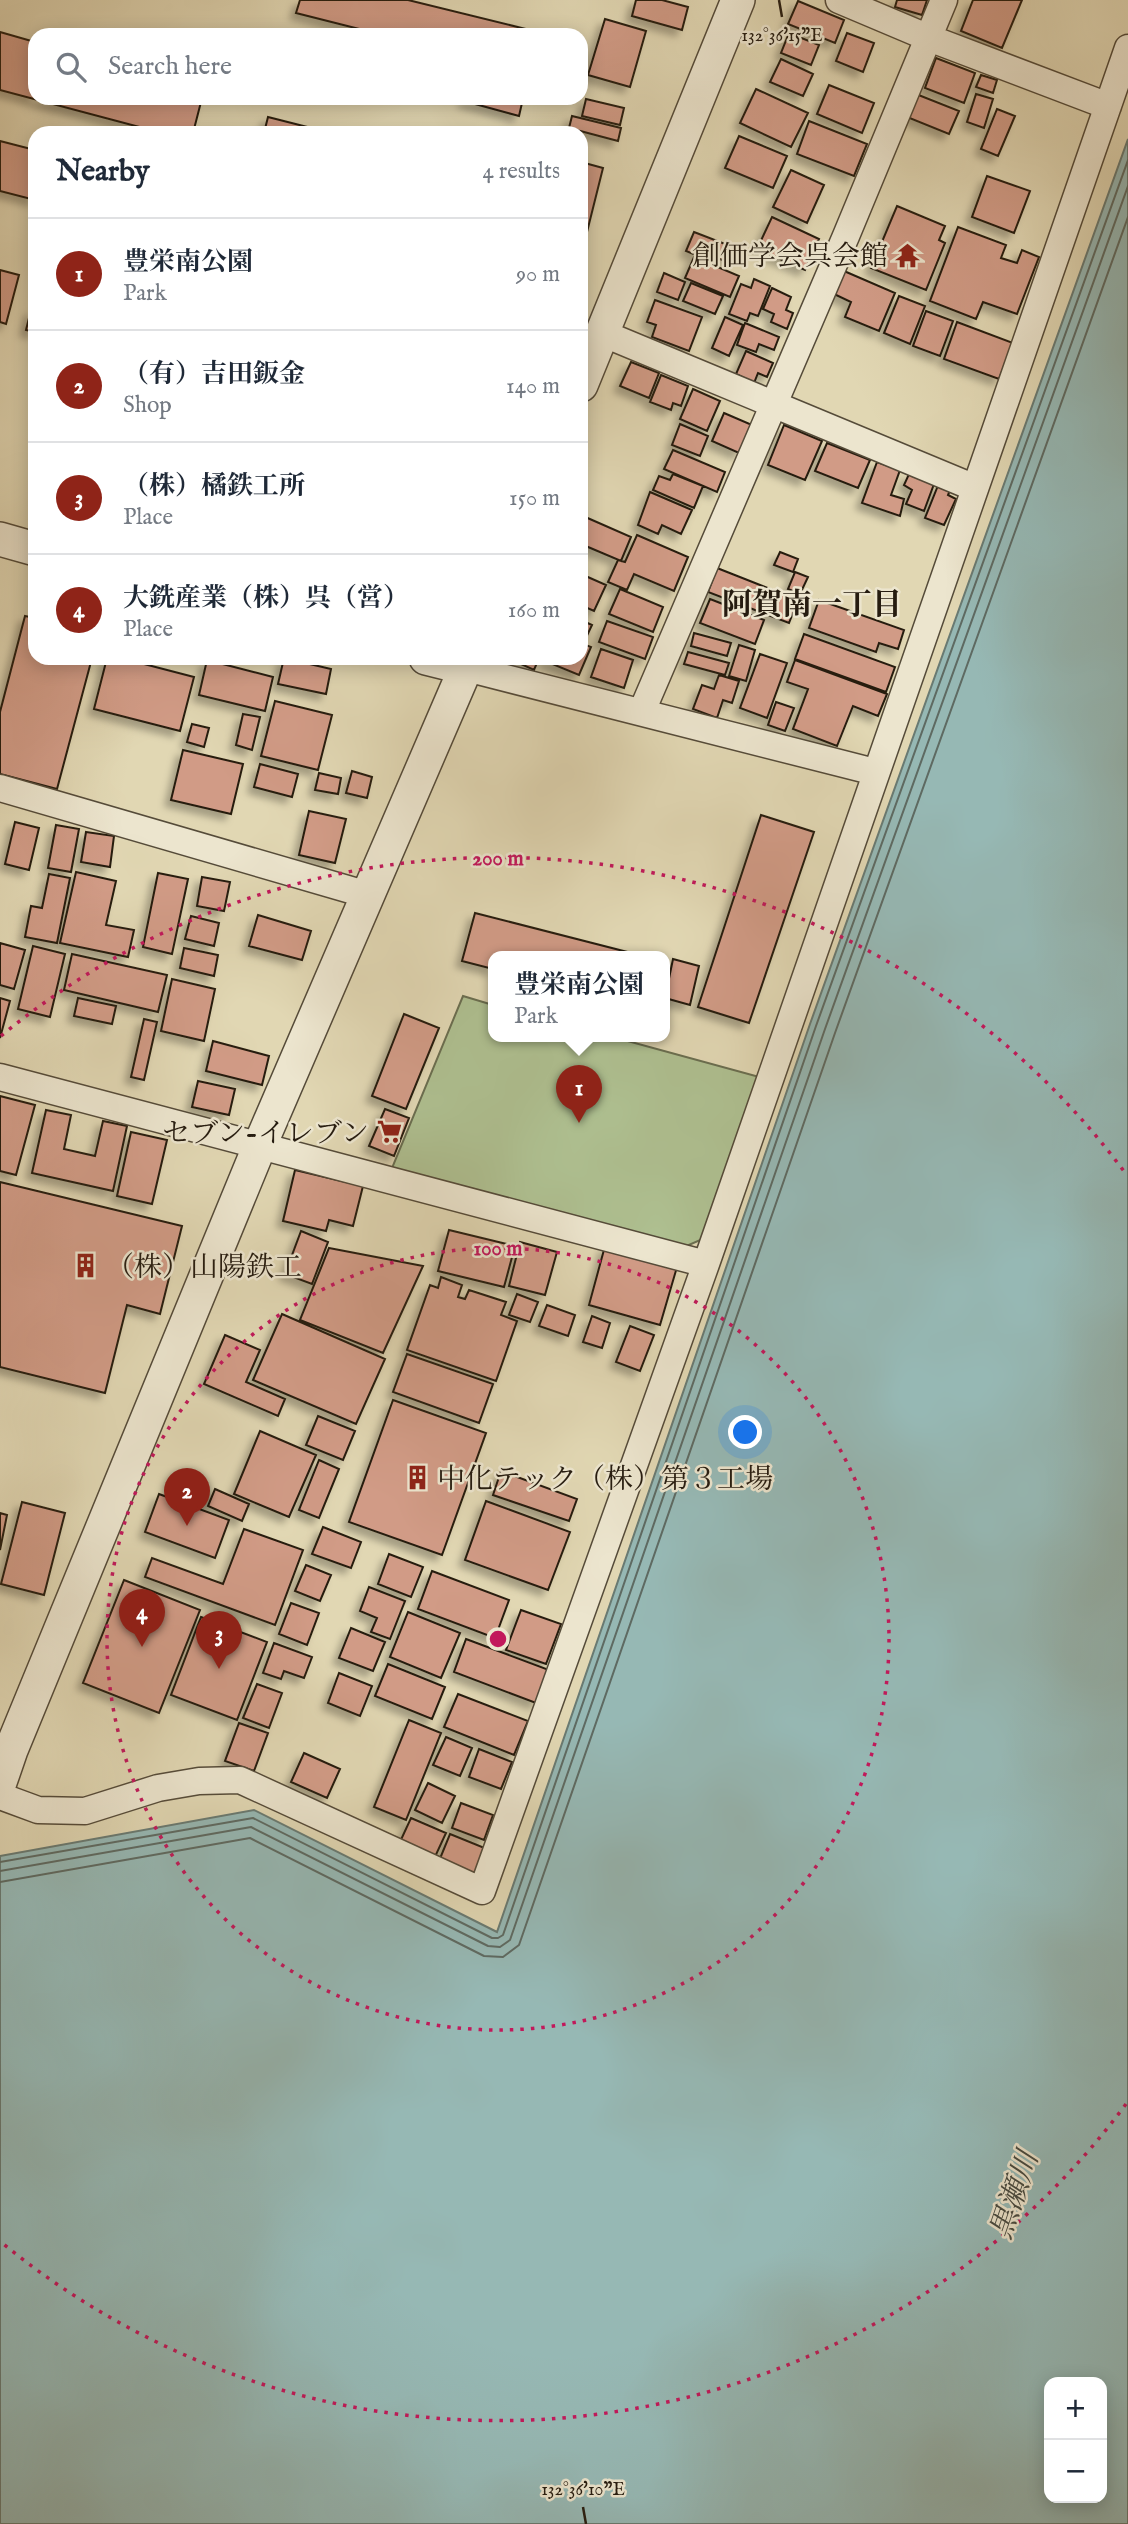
<!DOCTYPE html>
<meta charset="utf-8">
<style>
body{margin:0;font-family:"IM FELL English","Noto Serif JP",serif;background:#f2f2f3;color:#1f2937}
.controls{position:absolute;right:21px;bottom:21px;display:grid;overflow:hidden;border-radius:14px;box-shadow:0 4px 18px #0003}
.controls button{width:63px;height:63px;display:grid;place-items:center;padding:0;border:0;border-bottom:2px solid #e0e1e3;background:#fff;color:#1f2937;font:35px sans-serif}
.you{position:absolute;left:746px;top:1433px;width:24px;height:24px;margin:-18px;border:5px solid #fff;border-radius:50%;background:#1a73e8;box-shadow:0 0 0 10px #1a73e833}
.badge{display:grid;place-items:center;width:46px;height:46px;border-radius:50%;background:#8f2418;color:#fff;font-size:23px;font-weight:700}
.pin{position:absolute;translate:-50% -58px;filter:drop-shadow(0 2px 4px #0008)}
.pin::after{content:'';position:absolute;top:37px;width:24px;height:21px;background:inherit;clip-path:polygon(0 0,100% 0,50% 100%)}
.popup{position:absolute;left:488px;top:951px;width:182px;height:91px;box-sizing:border-box;display:grid;place-content:center;border-radius:14px;background:#fff;filter:drop-shadow(0 2px 5px #0005);font-size:23px;white-space:nowrap;color:#747a83}
.popup b{font-size:26px;color:#1f2937}
.popup::after{content:'';position:absolute;left:50%;top:100%;margin-left:-14px;border:14px solid transparent;border-top-color:#fff}
.list{margin:0;padding:0;list-style:none}
h2{display:flex;justify-content:space-between;align-items:center;height:91px;margin:0;padding:0 28px;font-size:30px}
h2 small{font-size:23px;font-weight:400;color:#747a83}
.list li{display:grid;grid-template-columns:46px 1fr auto;gap:21px;align-items:center;box-sizing:border-box;height:112px;padding:0 28px;border-top:2px solid #e0e1e3}
.list b{display:block;font-size:26px;white-space:nowrap}
.list p{margin:0;font-size:23px;white-space:nowrap;color:#747a83}
.list em{font-size:23px;font-style:normal;color:#747a83}
.icon{flex:none;width:38px;height:38px;fill:none;stroke:currentColor;stroke-width:2;stroke-linecap:round;stroke-linejoin:round}
.map{position:relative;flex:none;width:1128px;height:2524px;overflow:hidden}
.search{position:absolute;background:#fff;box-shadow:0 4px 18px #0003;left:28px;top:28px;width:560px;height:77px;display:flex;align-items:center;gap:18px;box-sizing:border-box;padding:0 24px;border-radius:21px;color:#747a83;font-size:26px}
.panel{position:absolute;background:#fff;box-shadow:0 4px 18px #0003;left:28px;top:126px;width:560px;height:539px;border-radius:21px}
.map>svg:first-child{display:block}
.green{fill:#aebf90;stroke:#6a6e50;stroke-width:2}
.water{fill:#96b8b4;stroke:#697a72;stroke-width:2;fill-rule:evenodd}
.lines{fill:none;stroke-linecap:round;stroke-linejoin:round}
.shore{stroke:#5e6a62;stroke-width:2}
.building{fill:#d19b86;stroke:#261c10;stroke-width:2;filter:url(#shadow)}
.minor-casing{stroke:#554b39;stroke-width:29}
.tertiary-casing{stroke:#554b39;stroke-width:36}
.minor{stroke:#ece5ce;stroke-width:26}
.tertiary{stroke:#ece5ce;stroke-width:33}
.ticks{fill:none;stroke:#261c10;stroke-width:2.5}
.ring{fill:none;stroke:#c2185b;stroke-width:3.5;stroke-dasharray:3.5 7}
.labels{text-anchor:middle;stroke-width:5;stroke-linejoin:round;paint-order:stroke}
.poi-label{font-size:28px;fill:#261c10;stroke:#ece5ce;text-anchor:end}
.neighbourhood-label{font-size:30px;font-weight:bold;fill:#261c10;stroke:#ece5ce}
.water-label{font-size:30px;font-style:italic;fill:#484b41;stroke:#ece5ce}
.ticks-label{font-size:18px;text-anchor:middle;fill:#261c10;stroke:#ece5ce;stroke-width:5;stroke-linejoin:round;paint-order:stroke}
.centre{fill:#c2185b;stroke:#ece5ce;stroke-width:3.5}
.ring-label{font-size:21px;text-anchor:middle;font-weight:bold;fill:#c2185b;stroke:#ece5ce;stroke-width:5;stroke-linejoin:round;paint-order:stroke}
</style>
<div class="map">
<svg width="1128" height="2524" viewBox="0 0 1128 2524">
<defs>
<filter id="shadow"><feDropShadow dx="-6" dy="6" stdDeviation="3.5" flood-color="#0004"/></filter>
</defs>
<rect width="100%" height="100%" fill="#e1d7b3"/>
<filter id="stains"><feTurbulence type="fractalNoise" baseFrequency=".00286" numOctaves="4"/><feColorMatrix values="0 0 0 0 .2 0 0 0 0 .09 0 0 0 0 .02 0 0 0 .5 -.17"/></filter>
<radialGradient id="worn" r=".72"><stop offset=".6" stop-color="#630" stop-opacity="0"/><stop offset="1" stop-color="#630" stop-opacity=".3"/></radialGradient>
<path class="green" d="M463,996L493,1005V1037H613L763,1078L705,1238L675,1251L392,1168Z"/>
<path class="water" d="M1128,139V2524H0V1856L254,1810L497,1932L810,1024ZM1049,2382H1102V2498H1049Z"/>
<g class="lines">
<path class="shore" d="M0,1862L253,1818L492,1938H498L503,1935L816,1026L1128,160
M0,1871L251,1827L488,1946L500,1947L510,1940L825,1029L1128,186
M0,1882L250,1838L484,1956L503,1957L519,1945L835,1033L1128,217"/>
</g>
<path class="building" d="M300,0H408L538,32V35H383L296,13Z
M636,0H662L688,7L682,30L632,16Z
M897,0H927L922,15L895,7Z
M973,0H1022L1002,48L961,31Z
M798,1L844,20L835,43L788,24Z
M605,19L646,31L630,87L588,75Z
M0,32L35,42V98H202L193,133H162L0,90Z
M789,33L819,45L811,65L781,53Z
M847,33L874,43L863,72L836,61Z
M936,58L975,73L964,103L925,88Z
M781,59L813,74L803,96L770,82Z
M981,75L997,80L993,93L976,87Z
M829,85L874,103L862,133L817,114Z
M756,89L808,113L791,147L740,123Z
M916,94L959,111L949,134L907,117Z
M976,94L993,99L984,128L967,122Z
M465,98H504L522,103L519,116L464,101Z
M586,99L624,108L620,125L582,116Z
M997,109L1015,116L998,156L981,149Z
M572,116L621,128L618,141L569,128Z
M268,117L331,133H264Z
M809,121L867,144L854,176L797,154Z
M739,136L787,156L773,188L725,168Z
M0,141L35,150V200L0,191Z
M581,162L603,168L584,244L581,243Z
M791,170L824,185L807,223L773,207Z
M987,176L1030,191L1014,233L972,217Z
M897,206L945,226L939,240L945,243L926,290L871,268Z
M772,217L819,239L805,270L757,249Z
M958,227L1006,245L1001,258L1017,263L1022,250L1039,257L1017,314L983,302L976,319L930,301Z
M694,232L733,247L727,262L715,257L713,262L686,251Z
M694,257L739,276L730,297L685,278Z
M0,270L19,275L6,324L0,322Z
M844,271L895,293L879,331L845,317L851,302L834,294Z
M664,273L685,282L678,300L657,292Z
M754,279L770,286L758,316L750,313L747,321L729,314L741,284L751,288Z
M691,283L723,296L715,314L683,301Z
M772,288L791,297L786,310L793,313L787,329L771,322L774,314L763,309Z
M899,296L925,306L910,344L884,333Z
M655,300L702,317L689,351L652,337L656,325L647,322Z
M31,310H35V332L26,330Z
M926,311L953,321L940,356L913,346Z
M725,317L743,325L729,356L712,348Z
M957,322L1013,343L999,379L944,359Z
M745,323L779,337L774,350L759,344L756,352L737,345Z
M746,351L773,363L767,377L758,373L754,383L736,374Z
M631,362L659,373L649,398L620,386Z
M661,375L688,386L681,406L673,403L671,410L650,402Z
M693,389L720,401L707,431L680,419Z
M724,413L752,425L739,453L712,441Z
M680,424L708,436L700,456L672,445Z
M784,425L822,441L805,480L768,465Z
M827,443L870,460L858,488L815,471Z
M673,450L725,472L717,492L664,469Z
M877,462L900,470L891,495L904,499L900,516L862,503Z
M673,474L703,486L694,508L653,490L659,476L670,480Z
M909,474L934,484L924,511L906,504L912,490L904,485Z
M939,483L951,488L948,495L956,499L944,525L925,518Z
M650,492L692,510L681,534L662,525L658,534L638,525Z
M583,516L631,537L621,561L581,544Z
M637,535L688,557L674,591L634,574L627,590L608,582L618,560L625,562Z
M780,552L798,559L793,572L774,565Z
M717,568L798,600L789,623L708,592Z
M795,572L808,577L800,594L788,589Z
M581,574L606,585L594,611L583,606L581,609Z
M620,589L663,607L653,632L609,614Z
M710,599L764,620L755,644L700,623Z
M819,600L904,630L898,649L879,643L876,652L809,628Z
M25,616L35,618V658H92L57,789L0,774V712Z
M581,620L592,625L583,644L591,647L579,675L545,661L546,658H581Z
M607,621L653,637L645,659L599,642Z
M694,633L731,643L727,656L691,646Z
M804,634L895,667L886,692L795,659Z
M739,645L755,650L746,681L729,676Z
M601,649L633,660L624,688L591,677Z
M688,652L729,663L725,675L684,664Z
M760,654L787,663L767,718L740,708Z
M107,658H121L194,677L180,731L94,709Z
M284,658L331,669L326,694L278,684Z
M508,658H539L534,670Z
M207,660L273,677L265,711L199,695Z
M795,660L887,694L878,716L853,706L837,746L793,729L808,689L787,682Z
M719,675L739,681L732,703L723,700L717,718L693,709L702,685L714,689Z
M275,701L332,715L318,770L261,756Z
M776,702L794,708L785,731L768,725Z
M243,714L260,717L252,750L236,745Z
M192,724L209,728L204,747L187,742Z
M183,750L243,764L231,814L171,800Z
M260,764L298,774L292,797L254,787Z
M352,771L372,777L367,798L346,793Z
M319,773L341,778L338,794L315,790Z
M309,811L346,819L335,863L299,855Z
M761,815L814,832L749,1023L698,1007Z
M15,822L39,828L29,870L5,864Z
M56,825L79,829L71,872L48,868Z
M86,832L114,836L110,867L81,862Z
M76,872L116,881L106,925L134,930L128,957L60,943Z
M158,873L188,879L172,954L143,947Z
M49,874L70,878L57,943L25,937L31,906L42,908Z
M202,877L230,882L224,911L197,906Z
M475,913L647,957H493V969L462,961Z
M258,915L311,931L302,960L249,946Z
M191,916L219,923L214,946L185,939Z
M0,943L25,950L14,989L0,985Z
M33,946L65,954L50,1017L18,1009Z
M184,948L218,955L214,976L180,968Z
M72,954L167,975L158,1012L64,990Z
M673,959L699,966L690,1005L665,998Z
M172,979L215,989L204,1041L161,1031Z
M0,998L10,1001L0,1038Z
M78,998L116,1006L112,1024L74,1016Z
M404,1014L439,1028L406,1109L372,1096Z
M144,1019L157,1022L144,1080L131,1077Z
M213,1041L269,1056L262,1085L206,1071Z
M198,1081L235,1089L229,1115L192,1107Z
M0,1096L35,1105L16,1175L0,1171Z
M385,1109L409,1118L394,1156L369,1146Z
M46,1110L71,1115L64,1149L95,1156L103,1121L127,1126L113,1191L32,1173Z
M131,1132L167,1140L152,1204L117,1196Z
M295,1170L363,1186L353,1226L329,1220L326,1231L283,1221Z
M0,1182L182,1226L160,1314L127,1305L105,1393L0,1367Z
M449,1230L515,1246L504,1287L438,1271Z
M301,1231L328,1242L312,1284L285,1274Z
M520,1242L557,1252L545,1295L509,1286Z
M605,1246L677,1267L660,1325L589,1305Z
M329,1248L423,1266L383,1353L300,1320Z
M441,1277L462,1285L458,1297L465,1299L469,1290L506,1302L501,1315L517,1321L496,1381L407,1350L430,1285L438,1288Z
M517,1294L538,1302L530,1322L509,1315Z
M547,1305L575,1315L568,1336L539,1326Z
M282,1314L385,1359L356,1424L253,1380Z
M592,1316L610,1323L602,1348L583,1342Z
M630,1326L654,1335L640,1371L616,1362Z
M225,1335L260,1350L246,1382L285,1399L278,1416L204,1384Z
M407,1354L493,1384L479,1423L393,1392Z
M393,1400L486,1433L442,1555L349,1522Z
M318,1416L355,1431L343,1460L306,1445Z
M260,1431L316,1455L289,1517L234,1494Z
M319,1460L339,1469L319,1518L299,1510Z
M501,1471L577,1499L569,1521L493,1495Z
M215,1489L249,1504L242,1521L208,1506Z
M159,1494L229,1520L215,1558L145,1532Z
M486,1501L570,1532L548,1590L465,1560Z
M22,1502L65,1513L44,1595L1,1584Z
M0,1513L7,1515L0,1550Z
M323,1527L361,1542L351,1568L312,1554Z
M244,1529L303,1550L275,1625L145,1577L152,1558L223,1584Z
M389,1554L423,1567L411,1597L378,1584Z
M306,1565L331,1575L320,1601L295,1591Z
M432,1571L509,1600L495,1638L418,1609Z
M124,1580L200,1610L159,1713L83,1683Z
M369,1587L405,1601L390,1639L371,1632L377,1618L360,1611Z
M291,1603L319,1613L307,1645L279,1634Z
M521,1610L561,1624L546,1664L506,1650Z
M408,1612L460,1633L441,1678L390,1657Z
M201,1617L267,1642L237,1720L171,1695Z
M351,1628L385,1642L373,1671L339,1658Z
M466,1639L549,1670L536,1703L454,1672Z
M274,1643L312,1657L304,1678L284,1671L281,1679L263,1673Z
M388,1664L445,1687L432,1719L375,1696Z
M339,1673L372,1686L360,1716L328,1703Z
M257,1684L282,1693L269,1728L243,1718Z
M458,1694L528,1721L514,1755L444,1727Z
M409,1720L441,1733L406,1820L374,1807Z
M239,1723L268,1733L254,1771L225,1761Z
M446,1737L472,1748L460,1776L433,1765Z
M479,1749L512,1762L501,1789L469,1777Z
M304,1753L340,1769L327,1798L291,1782Z
M428,1783L455,1796L442,1823L415,1810Z
M461,1803L493,1815L484,1840L452,1828Z
M411,1818L446,1833L434,1859L399,1844Z
M450,1834L487,1849L475,1877L439,1861Z"/>
<g class="lines">
<defs>
<path id="minor" d="M839,0L929,38L1108,106
M602,333L975,488
M466,668L875,772
M642,711L846,236L944,0
M0,788L368,895
M0,1077L706,1264
M0,1796L38,1810L85,1811L158,1788L199,1781L240,1780L482,1891L706,1264L1128,48"/>
<path id="tertiary" d="M581,385L738,0
M0,539L35,549
M426,658L466,668
M0,1782L11,1750L260,1145L470,658"/>
</defs>
<use href="#minor" class="minor-casing"/>
<use href="#tertiary" class="tertiary-casing"/>
<use href="#minor" class="minor"/>
<use href="#tertiary" class="tertiary"/>
</g>
<path class="ticks" d="M779,0L782,17M583,2507L586,2524"/>
<g class="ring">
<circle cx="498" cy="1639" r="391"/>
<path d="M1126 2104A781 781 0 0 1 1 2242M1 1036A781 781 0 0 1 1126 1174"/>
</g>
<defs>
<symbol id="temple-bare" viewBox="-9 -9 18 18"><path d="M0-6L5-2H3V0L6.5 2.5H4V6H1.5V3h-3V6H-4V2.5H-6.5L-3 0V-2H-5Z" fill="#8f2418" stroke="#ece5ce" stroke-width="2.5" paint-order="stroke"/></symbol>
<symbol id="supermarket-bare" viewBox="-9 -9 18 18"><path d="M-6-5.5h2.5l.6 2H6L4.5 2H-2.5L-4.4-4H-6ZM-1.5 3.2a1.3 1.3 0 1 0 .1 0ZM3 3.2a1.3 1.3 0 1 0 .1 0Z" fill="#8f2418" stroke="#ece5ce" stroke-width="2.5" paint-order="stroke"/></symbol>
<symbol id="building-bare" viewBox="-9 -9 18 18"><path d="M-4-6H4V6H1V3H-1V6H-4ZM-2.5-4.3h1.7v1.8h-1.7ZM.8-4.3h1.7v1.8H.8ZM-2.5-1h1.7V.8h-1.7ZM.8-1h1.7V.8H.8Z" fill="#8f2418" stroke="#ece5ce" stroke-width="2.5" paint-order="stroke"/></symbol>
</defs>
<g fill-rule="evenodd">
<use href="#temple-bare" x="890" y="238" width="35" height="35"/>
<use href="#supermarket-bare" x="372" y="1114" width="35" height="35"/>
<use href="#building-bare" x="68" y="1248" width="35" height="35"/>
<use href="#building-bare" x="400" y="1460" width="35" height="35"/>
</g>
<g class="labels">
<g class="poi-label">
<text x="888" y="265">創価学会呉会館</text>
<text x="369" y="1142">セブン-イレブン</text>
<text x="106" y="1276" text-anchor="start">（株）山陽鉄工</text>
<text x="437" y="1488" text-anchor="start">中化テック（株）第３工場</text>
</g>
<g class="neighbourhood-label">
<text x="812" y="614">阿賀南一丁目</text>
</g>
<g class="water-label">
<text transform="translate(1014 2195) rotate(-71)" y="10">黒瀬川</text>
</g>
</g>
<g class="ticks-label">
<text x="782" y="41">132°36'15"E</text>
<text x="583" y="2495">132°36'10"E</text>
</g>
<circle cx="498" cy="1639" r="10" class="centre"/>
<g class="ring-label">
<text x="498" y="865">200 m</text>
<text x="498" y="1255">100 m</text>
</g>
<rect width="100%" height="100%" filter="url(#stains)"/>
<rect width="100%" height="100%" fill="url(#worn)"/>
</svg>
<div class="controls">
<button>+</button>
<button>−</button>
</div>
<div class="you"></div>
<div class="pin badge" style="left:579px;top:1123px">1</div>
<div class="popup"><b>豊栄南公園</b>Park</div>
<div class="pin badge" style="left:187px;top:1526px">2</div>
<div class="pin badge" style="left:219px;top:1669px">3</div>
<div class="pin badge" style="left:142px;top:1647px">4</div>
<div class="search"><svg class="icon" aria-label="search" viewBox="0 0 24 24"><circle cx="10" cy="10" r="6"/><path d="M15 15l6 6"/></svg>Search here</div>
<section class="panel">
<h2>Nearby<small>4 results</small></h2>
<ul class="list">
<li><span class="badge">1</span><div><b>豊栄南公園</b><p>Park</p></div><em>90 m</em></li>
<li><span class="badge">2</span><div><b>（有）吉田鈑金</b><p>Shop</p></div><em>140 m</em></li>
<li><span class="badge">3</span><div><b>（株）橘鉄工所</b><p>Place</p></div><em>150 m</em></li>
<li><span class="badge">4</span><div><b>大銑産業（株）呉（営）</b><p>Place</p></div><em>160 m</em></li>
</ul>
</section>
</div>
